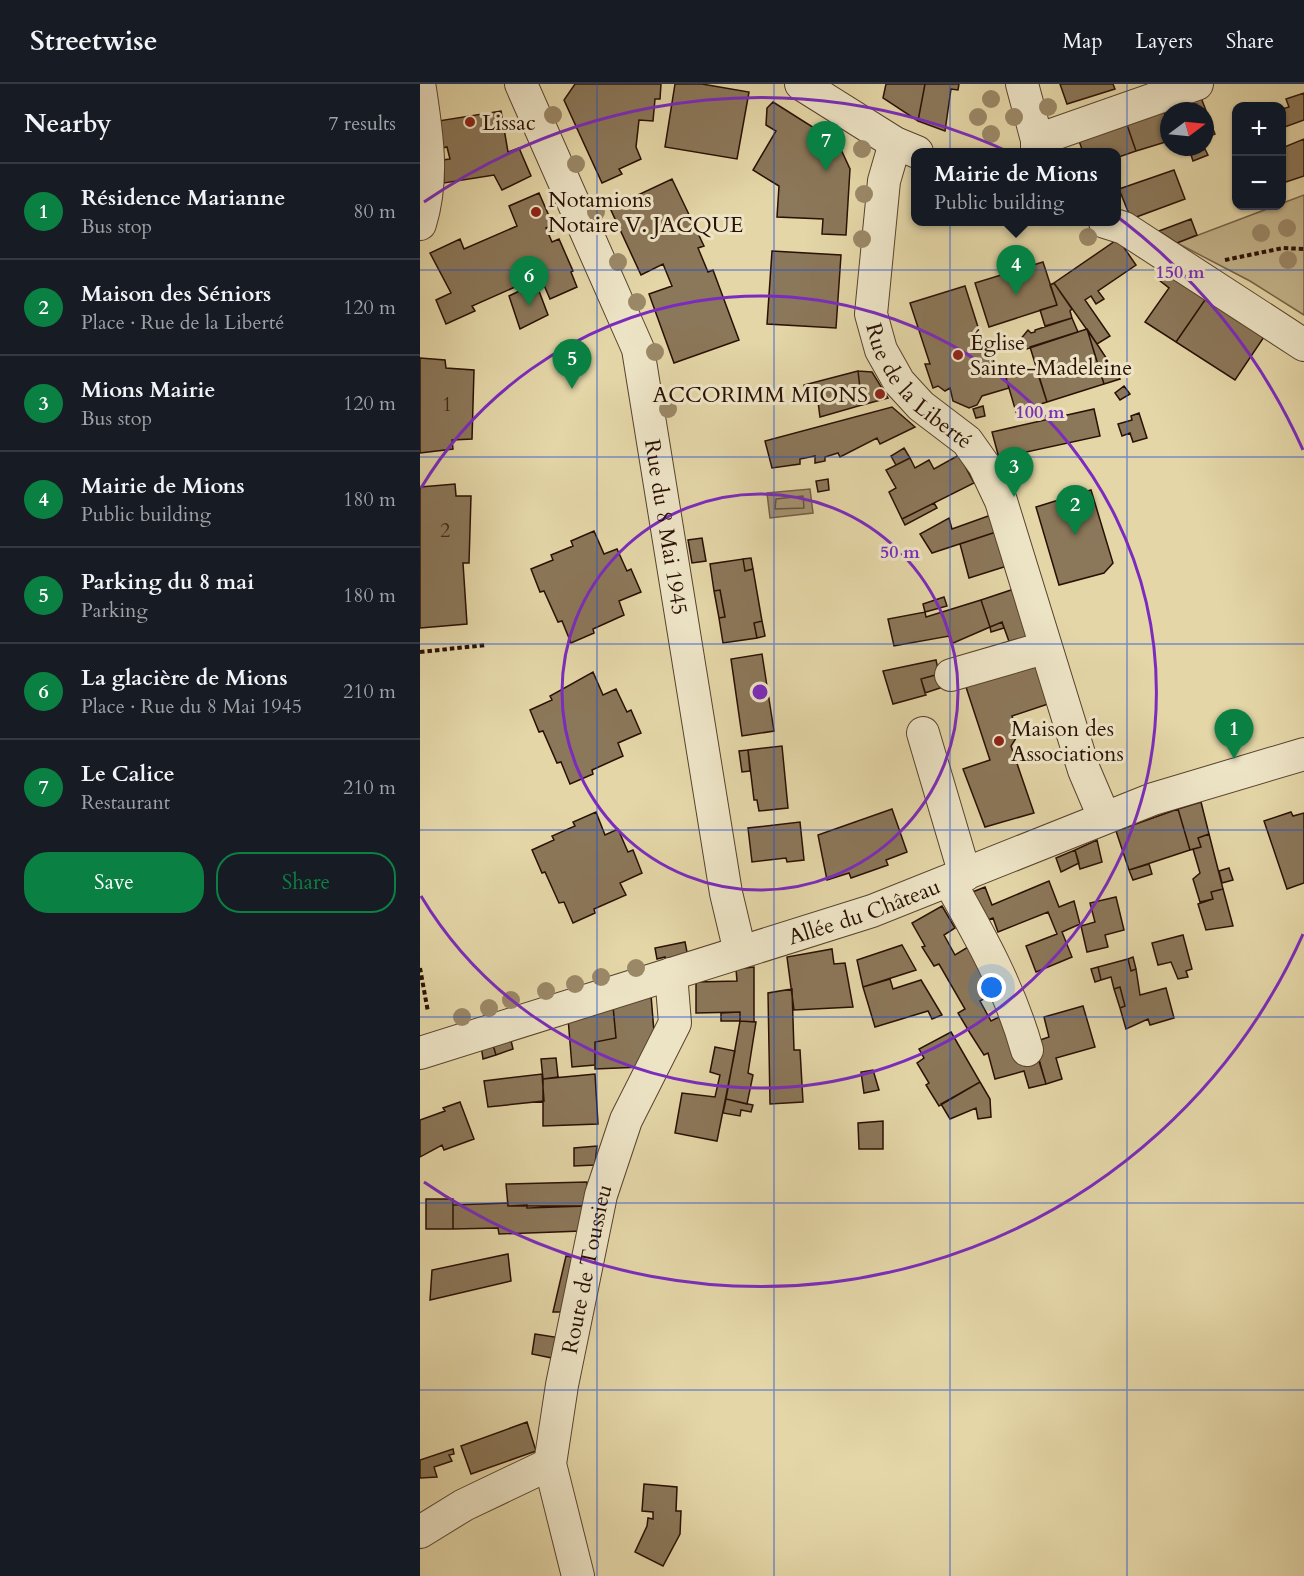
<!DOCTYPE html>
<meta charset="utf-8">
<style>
body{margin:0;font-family:Cardo,serif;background:#20242c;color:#f1f3f6}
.controls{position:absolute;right:18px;top:18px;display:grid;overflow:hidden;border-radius:12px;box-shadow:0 2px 4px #0004}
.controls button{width:54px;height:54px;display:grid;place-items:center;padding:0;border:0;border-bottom:2px solid #363941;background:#171b24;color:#f1f3f6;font:30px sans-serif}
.compass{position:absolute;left:740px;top:18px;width:54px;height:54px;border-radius:50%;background:#171b24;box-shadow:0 2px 4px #0004;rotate:74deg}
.you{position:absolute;left:572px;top:904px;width:21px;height:21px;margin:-15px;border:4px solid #fff;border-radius:50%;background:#1a73e8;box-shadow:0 0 0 9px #1a73e833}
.badge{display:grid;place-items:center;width:39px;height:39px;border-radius:50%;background:#0b8043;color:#fff;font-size:20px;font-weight:700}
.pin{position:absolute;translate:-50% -50px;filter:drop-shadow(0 2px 3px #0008)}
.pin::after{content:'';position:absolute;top:32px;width:21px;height:18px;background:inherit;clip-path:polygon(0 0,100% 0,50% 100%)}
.popup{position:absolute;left:491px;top:64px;width:210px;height:78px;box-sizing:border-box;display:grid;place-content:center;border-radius:12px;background:#171b24;filter:drop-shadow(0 2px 4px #0005);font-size:20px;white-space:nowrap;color:#9ea1a6}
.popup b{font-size:22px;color:#f1f3f6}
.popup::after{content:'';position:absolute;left:50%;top:100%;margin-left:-12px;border:12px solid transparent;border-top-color:#171b24}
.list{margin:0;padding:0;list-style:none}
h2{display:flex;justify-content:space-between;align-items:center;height:78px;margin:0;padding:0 24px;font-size:26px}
h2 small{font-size:20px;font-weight:400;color:#9ea1a6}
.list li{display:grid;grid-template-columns:39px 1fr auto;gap:18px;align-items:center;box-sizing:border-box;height:96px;padding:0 24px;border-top:2px solid #363941}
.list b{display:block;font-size:22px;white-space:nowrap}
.list p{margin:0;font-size:20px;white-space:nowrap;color:#9ea1a6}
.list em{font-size:20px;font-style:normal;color:#9ea1a6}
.actions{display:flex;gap:12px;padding:18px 24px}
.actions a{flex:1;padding:14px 0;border:2px solid #0b8043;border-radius:24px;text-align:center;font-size:21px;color:#0b8043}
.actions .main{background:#0b8043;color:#fff}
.map{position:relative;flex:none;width:884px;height:1492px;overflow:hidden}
header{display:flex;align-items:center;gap:36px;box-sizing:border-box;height:84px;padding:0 30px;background:#171b24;border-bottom:2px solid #363941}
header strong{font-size:28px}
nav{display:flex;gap:33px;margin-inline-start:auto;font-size:21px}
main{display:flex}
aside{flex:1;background:#171b24}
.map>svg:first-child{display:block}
.green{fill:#c4b48b;stroke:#776248;stroke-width:1.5}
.water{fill:#a59370;stroke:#745f45;stroke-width:1.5}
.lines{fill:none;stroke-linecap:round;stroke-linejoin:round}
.shore{stroke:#68523a;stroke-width:1.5}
.building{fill:#8b7759;stroke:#2a1004;stroke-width:1.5}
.minor-casing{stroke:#58422d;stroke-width:34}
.path{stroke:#2a1004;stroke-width:4;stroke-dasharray:4.5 3;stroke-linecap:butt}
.minor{stroke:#ede4c6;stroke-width:32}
.tree{fill:#9b8867}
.grid{fill:none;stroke:#1d4ed8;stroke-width:1.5;stroke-opacity:0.55}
.ring{fill:none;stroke:#7b2cbf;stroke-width:3}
.poi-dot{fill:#8f2418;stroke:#ede4c6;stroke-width:2}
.labels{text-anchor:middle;stroke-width:6;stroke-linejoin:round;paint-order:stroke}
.number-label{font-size:20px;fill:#422a19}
.poi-label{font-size:22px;fill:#2a1004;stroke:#ede4c6;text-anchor:start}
.street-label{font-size:22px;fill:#2a1004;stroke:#ede4c6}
.centre{fill:#7b2cbf;stroke:#ede4c6;stroke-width:3}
.ring-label{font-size:18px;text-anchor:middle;font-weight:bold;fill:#7b2cbf;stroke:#ede4c6;stroke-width:6;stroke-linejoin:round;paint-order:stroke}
</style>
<header>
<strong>Streetwise</strong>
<nav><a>Map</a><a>Layers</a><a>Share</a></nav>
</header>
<main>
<aside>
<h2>Nearby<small>7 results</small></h2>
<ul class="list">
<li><span class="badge">1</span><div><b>Résidence Marianne</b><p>Bus stop</p></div><em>80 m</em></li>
<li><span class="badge">2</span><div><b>Maison des Séniors</b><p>Place · Rue de la Liberté</p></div><em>120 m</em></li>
<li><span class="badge">3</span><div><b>Mions Mairie</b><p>Bus stop</p></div><em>120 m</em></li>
<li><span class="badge">4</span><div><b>Mairie de Mions</b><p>Public building</p></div><em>180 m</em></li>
<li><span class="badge">5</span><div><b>Parking du 8 mai</b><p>Parking</p></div><em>180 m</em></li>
<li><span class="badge">6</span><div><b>La glacière de Mions</b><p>Place · Rue du 8 Mai 1945</p></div><em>210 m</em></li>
<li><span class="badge">7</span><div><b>Le Calice</b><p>Restaurant</p></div><em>210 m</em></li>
</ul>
<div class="actions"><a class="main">Save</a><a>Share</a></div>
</aside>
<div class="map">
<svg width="884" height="1492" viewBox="0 0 884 1492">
<rect width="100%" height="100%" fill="#e4d6a7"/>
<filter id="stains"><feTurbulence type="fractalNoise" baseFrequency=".00333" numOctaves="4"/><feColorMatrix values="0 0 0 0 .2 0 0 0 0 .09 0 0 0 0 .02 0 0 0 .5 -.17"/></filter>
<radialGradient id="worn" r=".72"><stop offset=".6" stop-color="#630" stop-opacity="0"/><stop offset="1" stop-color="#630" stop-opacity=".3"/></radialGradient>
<path class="green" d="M884,111V231L830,197L757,159Z"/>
<path class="water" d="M390,405L393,429L350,434L347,409Z"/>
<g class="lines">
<path class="shore" d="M383,412L384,424L355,425L356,415Z"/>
</g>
<path class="building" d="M155,0H241L240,15H235L233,37L219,36L216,63L221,75L199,85L202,90L182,99L144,16Z
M255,0H282L329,8L317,75L245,63Z
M466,0H505L498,37L463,14Z
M505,0H539L538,6L531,5L525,47L498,37Z
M640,0H693L695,5L647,20Z
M884,9V36L862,44V25L869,23L866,15Z
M780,11L795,50L785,54V27H749V43L743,25Z
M353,18L418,59L430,85L426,151L402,150L403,135L357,133L359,102L333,86L356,47L346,41L347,24Z
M743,25L749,43V57L716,67L706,38Z
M81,27L88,68L99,64L111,92L82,106L74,91L24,99L23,76L30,75L27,63L22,64L18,37Z
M706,38L716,67L696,74V68H663L658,54Z
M884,55V92L863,99L862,64Z
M785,65L788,71L773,77L771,71Z
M754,86L765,115L711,135L699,105Z
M252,95L284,162L278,164L288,188L293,186L319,256L254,279L229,210L252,202L243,180L221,191L190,124Z
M119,109L133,141L126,144L132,158L139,155L153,187L151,188L157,203L130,215L120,192L52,222L55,227L26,240L16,216L31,209L10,169L40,155L44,165L97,142L89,122Z
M771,135L777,151L757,159L739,147Z
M698,155L716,181L678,207L684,215L676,220L671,212L665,216L690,252L677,260L634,199Z
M352,167L421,171L416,244L347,240Z
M623,178L637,221L569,243L555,199Z
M744,185L787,213L756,258L725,238L749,204L739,196Z
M116,199L128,231L100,245L89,212Z
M634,199L652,225L650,227L652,234L625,242L620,226L637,221L630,201Z
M545,202L564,262L567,261L573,284L582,281L589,304L562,312L557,321L549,324L533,317L530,304L525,307L518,302L513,304L505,280H510L490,219Z
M787,213L846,250L815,296L756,258Z
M652,234L658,248L607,265L599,257L608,246L611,249L615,248V246Z
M667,245L684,300L627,318L610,263Z
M667,245L677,260L700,295L684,300Z
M0,274L25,276L26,284L54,286L52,355L32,356L33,365L0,369Z
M616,284L627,318L596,328L586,294Z
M438,287L452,288L468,314L442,321Z
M438,287L442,321L400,333L398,318H387L384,301Z
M704,302L710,310L700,316L695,309Z
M563,322L565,332L556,334L553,325Z
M472,323L495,343L460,360L457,354L420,373L418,369L405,373V377L395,379V372L380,375V380L352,384L345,357Z
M674,325L680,352L579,374L572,348Z
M719,329L727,354L713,358L710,349L702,352L698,340L712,336L711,332Z
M484,364L490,374L476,381L471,372Z
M539,371L554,399L482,435L469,408L476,404L466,386L490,374L495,384L509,376L514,385Z
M408,395L409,406L398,408L396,397Z
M35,400L36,412H51L49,479H43L47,540L0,544V403Z
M671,406L693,479L684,489L639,501L616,423Z
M514,419L517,424L485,441L482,435Z
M571,431L576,448L512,469L500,450L529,434L532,445Z
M174,447L184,470L197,465L207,487L211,485L221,508L199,517L204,531L173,545L174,549L151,559L142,537L138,538L124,507L120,508L111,485L133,476L131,471L153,462L151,457Z
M576,448L587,482L549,494L540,460Z
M282,454L286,477L272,479L268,456Z
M331,474L333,485L325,487L323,475Z
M323,475L325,487L333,485L342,537L334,539L337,554L303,559L299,534L305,533L300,506L294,507L290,480Z
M594,505L611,557L591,563L582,538L570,543L561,516Z
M300,506L305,533L299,534L294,507Z
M524,513L527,522L505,528L503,520Z
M561,516L570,543L531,560L529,552L474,562L468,535L505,528L506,533Z
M342,537L345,552L337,554L334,539Z
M582,538L584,544L571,548L570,543Z
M342,570L354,647L322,652L311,575Z
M516,576L519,590L501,595L506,611L473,620L463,587Z
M615,576L628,620L592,632L598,651L591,662L614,729L565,743L543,685L570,676L544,597Z
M173,588L183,611L196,605L207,628L211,626L221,649L198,659L203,672L172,686L173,690L150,700L141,678L137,679L123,647L119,648L110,626L132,616L130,612Z
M519,590L523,603L505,609L501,595Z
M362,662L368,724L339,727L337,716H334L328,666Z
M328,666L330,687L322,688L319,667Z
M781,718L789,750L778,754L781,763L770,766L758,725Z
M472,725L487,768L466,776L468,781L431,794L429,789L407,796L398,751Z
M758,725L770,766L709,786L696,747Z
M176,728L185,751L198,745L208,768L213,766L222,789L200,799L206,811L174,825L175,829L153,839L144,818L139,819L125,788L122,789L112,766L134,756L132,752L155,742L153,738Z
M871,728L873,732L884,729V799L867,805L844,737Z
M380,738L384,776L367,778L366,774L332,778L328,744Z
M789,750L803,805L791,808L793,815L780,818L773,795L780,789L773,765L781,763L778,754Z
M677,756L682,778L660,785L655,766Z
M655,766L659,779L641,788L636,774Z
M729,780L732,790L713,796L709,786Z
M809,784L813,796L802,799L799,787Z
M629,797L639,823L654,817L660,840L642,848L652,873L616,888L606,862L637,850L628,828L578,848L573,834L562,838L550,809L565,803L572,821Z
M803,805L813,842L786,846L778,820L793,815L791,808Z
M696,813L704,846L685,851L688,863L667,868L661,842L675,838L670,819Z
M522,822L535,844L524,851L535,871L548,863L574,909L560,917L571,937L581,932L595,954L602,981L619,977L626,1000L609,1004L604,987L575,995L568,969L564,971L550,949L538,929L545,925L519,880L514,882L502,863L505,862L492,839Z
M763,851L772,885L766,887L768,893L758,895L751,878L738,881L732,859Z
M265,858L268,873L246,878L245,873L237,875L235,864Z
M482,861L496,886L443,903L437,876Z
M412,865L414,880L425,879L433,923L374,926L367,873Z
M713,873L716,885L711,887L708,875Z
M708,875L711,887L716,885L720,911L746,904L754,934L730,941L728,935L706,945L700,924L705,922L700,903L694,905L691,893L681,896L678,883Z
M334,883V938L320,937V928L276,929V898L317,897L316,885Z
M678,883L681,896L675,898L671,885Z
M470,895L473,905L501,896L522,931L512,935L508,927L455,943L443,903Z
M700,903L705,922L700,924L694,905Z
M372,905L374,966H380L383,1018L350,1020L348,909Z
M231,911L234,948L222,983L175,985V958L196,954L193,922Z
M193,922L196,954L175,958V981L152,983L148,934Z
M663,922L675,963L636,974L642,995L626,1000L614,958L629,953L624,933Z
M320,928V937H301V929Z
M320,937L336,938L328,989L333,991L327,1020L306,1015Z
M531,948L560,998L519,1022L506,1001L509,999L497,979L504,974L499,965Z
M90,952L93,965L76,971L72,958Z
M72,958L76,971L63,975L61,961Z
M295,963L315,967L297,1057L255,1049L262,1009L295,1013L300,991L290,988Z
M136,974L138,993L123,995L121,975Z
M453,986L459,1006L444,1009L441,988Z
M122,990L124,1017L68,1023L64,997Z
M175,990L178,1040L123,1042V995Z
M560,998L570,1015L571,1033L558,1035L556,1024L530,1035L521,1020Z
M306,1015L333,1021L331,1028L321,1026L320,1032L303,1029Z
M40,1018L54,1055L24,1066L22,1061L0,1073V1036L25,1027L23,1024Z
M463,1037V1065H439L438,1039Z
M177,1062L175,1081L154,1082V1064Z
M167,1098V1122H88L86,1100Z
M6,1115H33V1145H6Z
M88,1119V1122L107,1121V1124L167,1122L162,1147L79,1150L78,1144L33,1145V1121Z
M88,1170L91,1197L10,1216L12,1186Z
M146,1172L157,1174L146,1228H133Z
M115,1250L141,1254L137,1275L112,1270Z
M107,1338L116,1367L51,1390L41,1362Z
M33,1365L34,1370L29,1371L32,1377L14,1383L17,1393L0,1394V1376Z
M224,1400L257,1403L256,1427H261L260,1450L243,1482L215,1468L227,1442L228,1434L233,1435V1428L222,1427Z"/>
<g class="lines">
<defs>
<g id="minor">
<path id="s1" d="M101,0L218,265L306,809L320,868"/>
<path d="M381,0L475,59L497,68"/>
<path d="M602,0L617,56V68"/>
<path d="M0,5C7,51 14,95 0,140"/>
<path d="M617,56L777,0"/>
<path id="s2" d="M475,59L464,97L451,230L461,266L479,298L501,322L547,357L564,381L581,417L664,686L684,733"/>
<path d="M685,138L704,144L884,261"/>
<path d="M531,591L624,564"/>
<path d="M503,649L545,791"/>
<path d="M529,797C560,852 590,905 607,966"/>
<path id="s3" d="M0,969L452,827L733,715L884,670"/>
<path d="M0,1448L44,1421L130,1380"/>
<path id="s4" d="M158,1492L130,1380L142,1301L181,1111L206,1036L255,939L251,890"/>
</g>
</defs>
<use href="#minor" class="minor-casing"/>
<path class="path" d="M805,176L863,164L884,165
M0,568L66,561
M0,884L8,928"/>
<use href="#minor" class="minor"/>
</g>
<g class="tree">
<circle cx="571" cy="15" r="9"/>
<circle cx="628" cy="23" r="9"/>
<circle cx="133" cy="31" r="9"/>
<circle cx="558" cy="33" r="9"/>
<circle cx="594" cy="33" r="9"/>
<circle cx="571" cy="50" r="9"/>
<circle cx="442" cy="65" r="9"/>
<circle cx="156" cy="80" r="9"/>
<circle cx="444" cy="110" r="9"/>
<circle cx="176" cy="128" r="9"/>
<circle cx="867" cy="144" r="9"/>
<circle cx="841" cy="149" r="9"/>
<circle cx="668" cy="153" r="9"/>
<circle cx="442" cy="155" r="9"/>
<circle cx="868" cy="176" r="9"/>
<circle cx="198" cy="178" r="9"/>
<circle cx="217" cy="218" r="9"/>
<circle cx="235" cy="268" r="9"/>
<circle cx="248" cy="325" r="9"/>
<circle cx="216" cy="884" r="9"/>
<circle cx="181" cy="893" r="9"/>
<circle cx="155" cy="900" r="9"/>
<circle cx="126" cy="907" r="9"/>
<circle cx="91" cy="916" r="9"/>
<circle cx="69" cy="924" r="9"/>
<circle cx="42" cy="933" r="9"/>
</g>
<path class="grid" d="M177,0V1492M354,0V1492M530,0V1492M707,0V1492M0,186H884M0,373H884M0,560H884M0,746H884M0,933H884M0,1119H884M0,1306H884"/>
<g class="ring">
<circle cx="340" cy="608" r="198"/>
<path d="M1 404A396 396 0 1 1 1 812"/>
<path d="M883 850A594 594 0 0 1 4 1098M4 118A594 594 0 0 1 883 366"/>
</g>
<g class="poi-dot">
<circle cx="50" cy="38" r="6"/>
<circle cx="116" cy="128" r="6"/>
<circle cx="538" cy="271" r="6"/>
<circle cx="460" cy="310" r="6"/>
<circle cx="579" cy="657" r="6"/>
</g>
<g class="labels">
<g class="number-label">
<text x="27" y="327">1</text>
<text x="25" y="453">2</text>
</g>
<g class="poi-label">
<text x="62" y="46">Lissac</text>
<text x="128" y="123">Notamions<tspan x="128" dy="25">Notaire V. JACQUE</tspan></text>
<text x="550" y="266">Église<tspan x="550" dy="25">Sainte-Madeleine</tspan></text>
<text x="448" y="318" text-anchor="end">ACCORIMM MIONS</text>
<text x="591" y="652">Maison des<tspan x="591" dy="25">Associations</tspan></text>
</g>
<g class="street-label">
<text dy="8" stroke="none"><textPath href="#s2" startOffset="262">Rue de la Liberté</textPath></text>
<text dy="8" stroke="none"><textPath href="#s1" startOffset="470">Rue du 8 Mai 1945</textPath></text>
<text dy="8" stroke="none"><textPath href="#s3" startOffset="466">Allée du Château</textPath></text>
<text dy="8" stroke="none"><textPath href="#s4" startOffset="314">Route de Toussieu</textPath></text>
</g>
</g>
<circle cx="340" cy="608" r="9" class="centre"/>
<g class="ring-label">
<text x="760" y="194">150 m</text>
<text x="620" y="334">100 m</text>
<text x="480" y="474">50 m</text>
</g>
<rect width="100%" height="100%" filter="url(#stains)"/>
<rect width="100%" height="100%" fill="url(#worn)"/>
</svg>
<div class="controls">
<button>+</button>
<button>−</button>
</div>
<svg class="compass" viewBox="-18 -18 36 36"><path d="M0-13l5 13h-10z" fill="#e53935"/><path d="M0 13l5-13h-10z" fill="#9ea1a6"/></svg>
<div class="you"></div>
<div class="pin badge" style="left:814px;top:675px">1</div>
<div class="pin badge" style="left:655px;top:451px">2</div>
<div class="pin badge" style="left:594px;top:413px">3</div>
<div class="pin badge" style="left:596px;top:211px">4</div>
<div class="popup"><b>Mairie de Mions</b>Public building</div>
<div class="pin badge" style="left:152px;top:305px">5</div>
<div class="pin badge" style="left:109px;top:222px">6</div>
<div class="pin badge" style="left:406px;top:87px">7</div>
</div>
</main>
